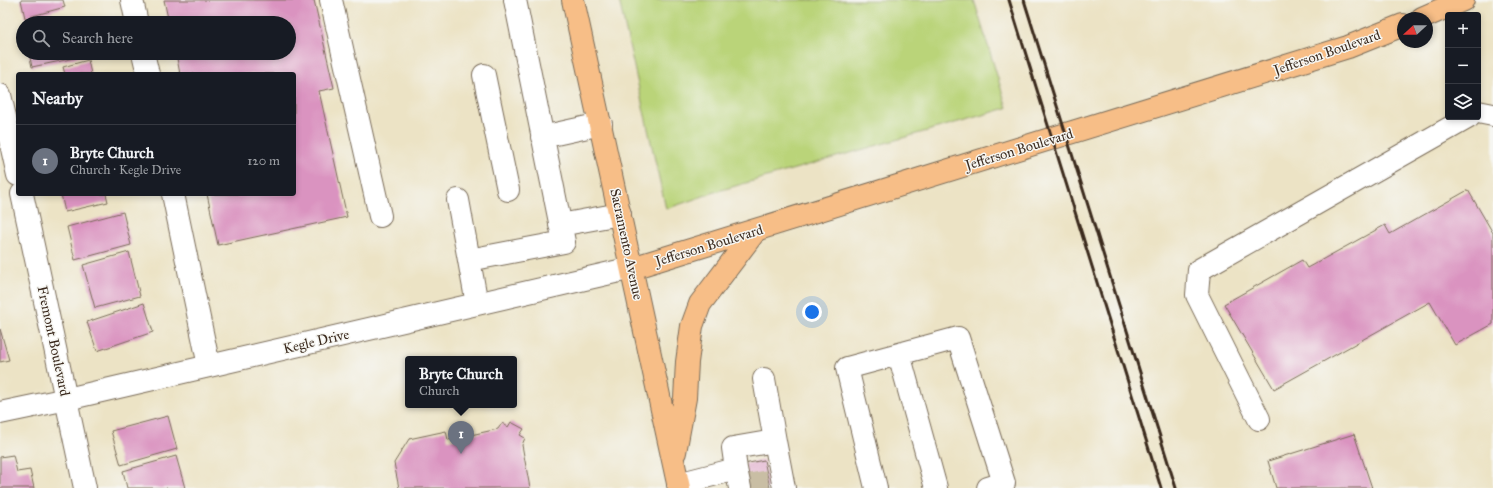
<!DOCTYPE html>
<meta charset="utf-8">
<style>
body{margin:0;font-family:"IM FELL Great Primer",serif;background:#20242c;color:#f1f3f6}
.controls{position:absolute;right:12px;top:12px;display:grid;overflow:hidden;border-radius:4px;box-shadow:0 2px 6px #0003}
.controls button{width:36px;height:36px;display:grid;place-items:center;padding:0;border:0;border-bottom:1px solid #363941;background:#171b24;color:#f1f3f6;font:20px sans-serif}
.compass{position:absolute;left:1397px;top:12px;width:36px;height:36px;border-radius:50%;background:#171b24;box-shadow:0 2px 6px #0003;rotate:249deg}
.you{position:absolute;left:812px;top:312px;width:14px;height:14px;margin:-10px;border:3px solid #fff;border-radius:50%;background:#1a73e8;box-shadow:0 0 0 6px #1a73e833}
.badge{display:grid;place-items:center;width:26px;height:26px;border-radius:50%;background:#ea580c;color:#fff;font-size:13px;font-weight:700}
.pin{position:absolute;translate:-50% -33px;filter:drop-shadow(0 1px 2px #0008)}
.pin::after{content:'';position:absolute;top:21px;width:14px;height:12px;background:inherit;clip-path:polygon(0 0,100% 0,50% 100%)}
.popup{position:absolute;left:405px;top:356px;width:112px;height:52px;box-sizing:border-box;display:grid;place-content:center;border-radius:4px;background:#171b24;filter:drop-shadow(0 1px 3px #0005);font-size:13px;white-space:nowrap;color:#9ea1a6}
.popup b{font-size:15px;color:#f1f3f6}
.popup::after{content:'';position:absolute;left:50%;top:100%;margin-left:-8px;border:8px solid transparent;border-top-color:#171b24}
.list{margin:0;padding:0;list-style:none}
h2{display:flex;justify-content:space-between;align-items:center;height:52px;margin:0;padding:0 16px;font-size:17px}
h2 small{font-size:13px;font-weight:400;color:#9ea1a6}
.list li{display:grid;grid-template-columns:26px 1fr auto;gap:12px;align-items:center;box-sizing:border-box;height:72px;padding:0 16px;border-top:1px solid #363941}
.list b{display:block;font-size:15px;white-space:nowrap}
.list p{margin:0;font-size:13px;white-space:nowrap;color:#9ea1a6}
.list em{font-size:13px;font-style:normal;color:#9ea1a6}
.icon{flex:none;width:22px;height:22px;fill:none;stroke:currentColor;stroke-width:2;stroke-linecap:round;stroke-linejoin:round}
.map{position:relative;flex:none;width:1493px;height:488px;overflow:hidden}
.search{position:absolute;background:#171b24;box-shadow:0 2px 6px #0003;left:16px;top:16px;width:280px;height:44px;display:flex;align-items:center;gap:10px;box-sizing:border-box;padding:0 14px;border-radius:22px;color:#9ea1a6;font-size:15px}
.panel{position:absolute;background:#171b24;box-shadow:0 2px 6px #0003;left:16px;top:72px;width:280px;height:124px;border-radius:4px}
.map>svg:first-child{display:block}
.green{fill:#bad479;stroke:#7a7f4c}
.building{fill:#da93c0}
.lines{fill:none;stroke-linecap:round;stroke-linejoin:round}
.minor-tunnel{stroke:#c9bea4;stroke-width:22;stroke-dasharray:22 11;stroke-linecap:butt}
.minor-casing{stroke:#796b58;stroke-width:24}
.major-casing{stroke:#796b58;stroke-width:24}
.minor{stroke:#fff;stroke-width:22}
.major{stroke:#f7be87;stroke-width:22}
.rail{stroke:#3b2a1e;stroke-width:3}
.labels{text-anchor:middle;stroke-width:3;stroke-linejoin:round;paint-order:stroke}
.street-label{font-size:14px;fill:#3b2a1e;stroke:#f6f6f2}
</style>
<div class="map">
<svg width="1493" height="488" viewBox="0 0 1493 488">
<rect width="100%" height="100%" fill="#f6f6f2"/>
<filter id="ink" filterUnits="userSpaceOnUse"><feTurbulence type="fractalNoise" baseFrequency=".025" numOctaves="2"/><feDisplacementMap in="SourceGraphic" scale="8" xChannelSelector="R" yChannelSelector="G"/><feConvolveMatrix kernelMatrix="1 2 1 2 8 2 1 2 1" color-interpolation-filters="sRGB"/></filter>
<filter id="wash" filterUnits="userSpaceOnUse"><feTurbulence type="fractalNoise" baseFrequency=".012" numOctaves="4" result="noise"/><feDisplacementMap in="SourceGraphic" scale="16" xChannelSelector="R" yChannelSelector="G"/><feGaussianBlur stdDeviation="0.9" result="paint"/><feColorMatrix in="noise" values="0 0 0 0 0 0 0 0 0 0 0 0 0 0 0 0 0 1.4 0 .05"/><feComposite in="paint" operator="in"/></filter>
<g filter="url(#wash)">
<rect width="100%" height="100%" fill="#ece3c5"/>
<path class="green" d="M619,0H974L1007,108L718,191L666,209Z"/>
<g id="blocks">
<path class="building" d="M21,0H63L65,7L25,18Z
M164,0H314L334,88L319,91L347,217L218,245L207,194H294V74H180L176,53H289V23H169Z
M29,53H89V55L32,67Z
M88,60L91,74H65L63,67Z
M1468,190L1493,233V324L1455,345L1430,302L1274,389L1224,304L1302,260L1307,268L1385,225L1390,234Z
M61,194H106L108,202L65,212Z
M123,212L131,245L75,260L67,227Z
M129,252L140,296L95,308L83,265Z
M144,303L153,332L97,351L87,322Z
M0,329L9,360L0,362Z
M168,416L177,449L121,465L111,431Z
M511,422L524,429L520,435L525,438L522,445L530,488H399L394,463L409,439L446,431L448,440L498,429L502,423L508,427Z
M1354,434L1372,488H1276L1268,461Z
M13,455L17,472L30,470L34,488H0V457Z
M176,456L185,488H127L123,471Z
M764,460L770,488H749L744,464Z"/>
</g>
</g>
<g filter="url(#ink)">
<use href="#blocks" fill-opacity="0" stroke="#796b58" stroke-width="1"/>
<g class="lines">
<path class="minor-tunnel" d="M748,485L768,481"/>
<defs>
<path id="minor" d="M132,0L137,23
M331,0L380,216
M143,53L148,74
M484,75L508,190
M0,95L18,175
M1478,112L1493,115
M542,137L601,124
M22,194L85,488
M173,194L209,366
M458,200L477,304
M560,225L620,214
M469,260L564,242L515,0
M899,354L936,488
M764,379L775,441
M0,413L67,399L632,268
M1259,419L1197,295L1199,270L1469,117
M736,469L740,488
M678,484L736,469L733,448L775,441L784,488
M876,488L847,368L958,338L1004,483L988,488"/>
<path id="major" d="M573,0L679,488
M1422,18L1463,0
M632,268L1348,47L1403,25
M675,452L685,398L687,362L692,326L700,304L756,230"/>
</defs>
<use href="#minor" class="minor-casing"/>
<use href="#major" class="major-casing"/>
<use href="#minor" class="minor"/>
<use href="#major" class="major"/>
<path class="rail" d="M1009,0L1161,488
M1024,0L1176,488"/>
</g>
</g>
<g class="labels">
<g class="street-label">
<text transform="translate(1327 52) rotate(-19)" y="5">Jefferson Boulevard</text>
<text transform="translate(1019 149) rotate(-17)" y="5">Jefferson Boulevard</text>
<text transform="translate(627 244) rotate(78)" y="5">Sacramento Avenue</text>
<text transform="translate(709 245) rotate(-17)" y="5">Jefferson Boulevard</text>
<text transform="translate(54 341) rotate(78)" y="5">Fremont Boulevard</text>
<text transform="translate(316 341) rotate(-13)" y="5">Kegle Drive</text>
</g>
</g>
</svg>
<div class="controls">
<button>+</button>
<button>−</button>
<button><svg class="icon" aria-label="layers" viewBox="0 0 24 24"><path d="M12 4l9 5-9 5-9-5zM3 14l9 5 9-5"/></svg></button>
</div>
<svg class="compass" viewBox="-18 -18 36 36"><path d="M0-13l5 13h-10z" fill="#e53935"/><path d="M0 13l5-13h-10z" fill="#9ea1a6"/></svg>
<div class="you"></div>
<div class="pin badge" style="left:461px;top:454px;background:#6b7280">1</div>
<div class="popup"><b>Bryte Church</b>Church</div>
<div class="search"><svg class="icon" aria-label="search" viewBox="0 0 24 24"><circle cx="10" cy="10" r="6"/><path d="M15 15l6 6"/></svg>Search here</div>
<section class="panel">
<h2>Nearby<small></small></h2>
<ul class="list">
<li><span class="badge" style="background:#6b7280">1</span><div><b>Bryte Church</b><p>Church · Kegle Drive</p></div><em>120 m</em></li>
</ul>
</section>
</div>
